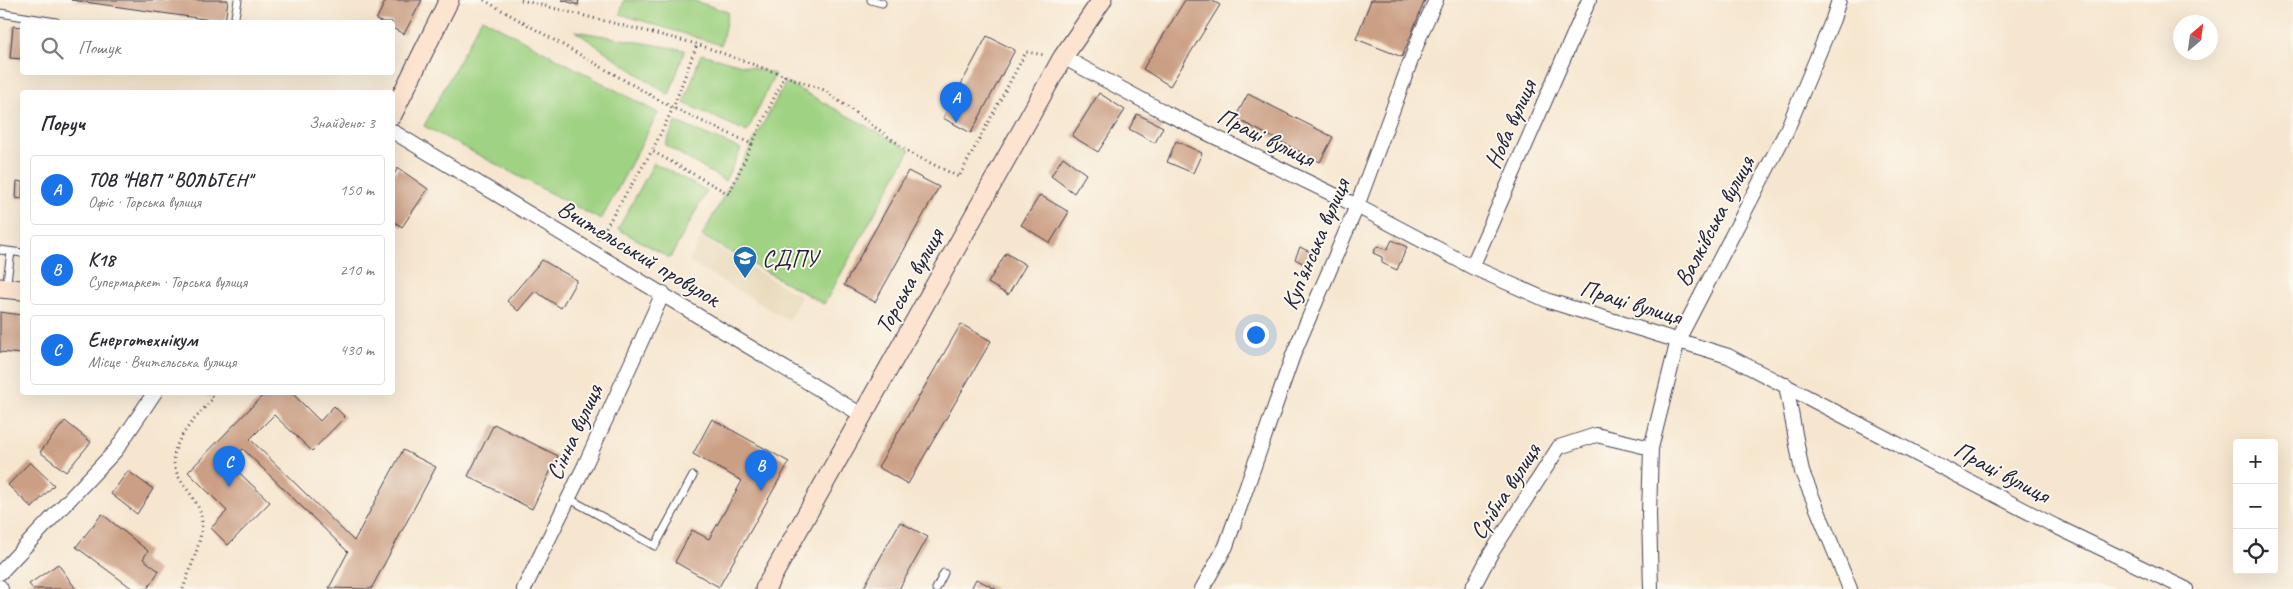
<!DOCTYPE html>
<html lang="uk">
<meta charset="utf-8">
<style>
body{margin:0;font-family:Caveat,sans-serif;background:#f2f2f3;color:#2b2b33}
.controls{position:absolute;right:15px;bottom:15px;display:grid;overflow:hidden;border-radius:5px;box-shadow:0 5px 20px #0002}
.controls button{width:45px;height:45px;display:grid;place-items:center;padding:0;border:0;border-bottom:1px solid #e1e1e2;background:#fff;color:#2b2b33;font:25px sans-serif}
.compass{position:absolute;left:2173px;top:15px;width:45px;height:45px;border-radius:50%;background:#fff;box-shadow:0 5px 20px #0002;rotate:29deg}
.you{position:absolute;left:1255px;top:334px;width:18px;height:18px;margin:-12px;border:4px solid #fff;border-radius:50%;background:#1a73e8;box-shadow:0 0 0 8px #1a73e833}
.badge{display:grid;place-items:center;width:32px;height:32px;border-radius:50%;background:#1a73e8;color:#fff;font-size:16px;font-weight:700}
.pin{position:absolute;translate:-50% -41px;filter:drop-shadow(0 1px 2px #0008)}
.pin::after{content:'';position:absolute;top:26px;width:18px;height:15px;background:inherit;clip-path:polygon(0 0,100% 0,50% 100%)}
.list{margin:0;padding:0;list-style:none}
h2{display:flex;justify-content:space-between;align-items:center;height:65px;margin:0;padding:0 20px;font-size:21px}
h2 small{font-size:16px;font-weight:400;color:#7c7c81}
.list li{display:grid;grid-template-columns:32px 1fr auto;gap:15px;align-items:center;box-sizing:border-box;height:70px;margin:0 10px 10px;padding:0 10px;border:1px solid #e1e1e2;border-radius:5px}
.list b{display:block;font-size:19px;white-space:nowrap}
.list p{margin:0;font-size:16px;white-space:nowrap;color:#7c7c81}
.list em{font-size:16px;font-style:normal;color:#7c7c81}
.icon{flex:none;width:28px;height:28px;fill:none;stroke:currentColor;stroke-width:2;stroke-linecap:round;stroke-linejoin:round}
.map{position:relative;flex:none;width:2293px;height:589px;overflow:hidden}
.search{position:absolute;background:#fff;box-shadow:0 5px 20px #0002;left:20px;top:20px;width:375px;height:55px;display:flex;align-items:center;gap:12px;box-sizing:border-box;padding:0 18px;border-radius:5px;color:#7c7c81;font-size:19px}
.panel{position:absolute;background:#fff;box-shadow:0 5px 20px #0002;left:20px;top:90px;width:375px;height:305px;border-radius:5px}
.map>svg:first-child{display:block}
.built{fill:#e8d9ba}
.green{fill:#9fd282;stroke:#607a5e}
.building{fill:#cb9f84}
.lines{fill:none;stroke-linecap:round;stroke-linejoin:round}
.lane-casing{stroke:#423f51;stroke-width:9}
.street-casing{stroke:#423f51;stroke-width:16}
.secondary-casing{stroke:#423f51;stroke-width:21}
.path{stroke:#423f51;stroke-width:3;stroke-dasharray:1 4;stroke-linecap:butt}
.lane{stroke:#fff;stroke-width:7}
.street{stroke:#fff;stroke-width:14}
.secondary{stroke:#fde4d1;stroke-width:19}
.labels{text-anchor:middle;stroke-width:4;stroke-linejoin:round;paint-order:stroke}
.street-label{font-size:24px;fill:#22223b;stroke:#fbf7ec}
.poi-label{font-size:24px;fill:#22223b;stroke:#fbf7ec;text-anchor:start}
</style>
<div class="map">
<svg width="2293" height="589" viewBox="0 0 2293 589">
<rect width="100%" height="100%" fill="#fbf7ec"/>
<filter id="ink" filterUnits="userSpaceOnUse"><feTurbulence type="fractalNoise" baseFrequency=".02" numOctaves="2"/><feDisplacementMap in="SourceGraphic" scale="10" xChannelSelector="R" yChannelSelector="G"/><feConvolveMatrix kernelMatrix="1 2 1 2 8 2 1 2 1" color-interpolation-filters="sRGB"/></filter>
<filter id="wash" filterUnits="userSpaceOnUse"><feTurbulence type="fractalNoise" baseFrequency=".0096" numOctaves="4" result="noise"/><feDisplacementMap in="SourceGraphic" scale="20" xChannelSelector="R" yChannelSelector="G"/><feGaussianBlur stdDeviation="1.12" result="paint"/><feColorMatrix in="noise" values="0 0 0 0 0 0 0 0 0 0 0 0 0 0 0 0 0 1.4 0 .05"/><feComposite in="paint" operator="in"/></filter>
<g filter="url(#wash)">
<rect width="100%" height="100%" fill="#f6e6cf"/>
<path class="built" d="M701,238L801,297L788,320L688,261Z"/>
<path class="green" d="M624,0H691L728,12L721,45L620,14Z
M482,18L658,113L601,220L424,126Z
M575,31L685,50L669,95Z
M701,54L775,74L747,132L684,103Z
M786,82L910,150L824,304L702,236Z
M676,122L741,149L725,181L665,145Z
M654,163L707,191L670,258L618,229Z"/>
<g id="blocks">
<path class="building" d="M71,0H228L225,22Z
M386,0H422L404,34L392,28V22H381L376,20Z
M562,0H579L578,5Z
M1185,0H1211L1220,5L1170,86L1143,69Z
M1371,0H1425L1402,57L1356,39Z
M13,26L22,27V59L10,58Z
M987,36L1015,50L971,133L943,118Z
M1099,93L1125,110L1098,152L1072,136Z
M1248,94L1333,137L1320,162L1235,118Z
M1137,114L1163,127L1155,143L1129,129Z
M1176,141L1202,153L1193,173L1167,162Z
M1063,157L1086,174L1074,193L1051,176Z
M398,168L428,189L402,227L392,220V177Z
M908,171L939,187L875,302L844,285Z
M17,181L22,182V199L16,198Z
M1040,195L1069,212L1050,243L1021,225Z
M1392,240L1407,247L1397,270L1382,263V257L1373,253L1377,246L1387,250Z
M1300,247L1316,255L1310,267L1295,259Z
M1006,253L1026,265L1008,295L988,283Z
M542,260L577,280L561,308L535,291L518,311L507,301Z
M0,312L22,315V354L0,352Z
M961,324L991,341L908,484L878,467Z
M266,392H291L320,421L334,406L345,417L312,451L274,415L250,439L354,541L403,450L436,467L371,589L329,588L348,552L243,449L229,463L270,502L228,545L211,528L227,511L188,472Z
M712,419L789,462L719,587L675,562L692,530L709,539L742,481L693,454Z
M65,421L91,442L66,472L40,452Z
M494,424L558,456L532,509L468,476Z
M30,462L54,485L32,508L8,485Z
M128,471L153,489L137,514L111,494Z
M102,514L148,551L143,559L159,571L147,589H133L76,547Z
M900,522L928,537L899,589H863Z
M58,564L76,589H33L29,584Z
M976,579L996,589H971Z"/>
</g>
</g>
<g filter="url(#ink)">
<use href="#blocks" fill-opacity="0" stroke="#423f51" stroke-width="1"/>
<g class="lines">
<defs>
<path id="lane" d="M871,0L882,3
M0,13L56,22
M234,22L238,0
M0,250L22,253
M6,288L11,252
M568,498L655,546L693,476
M936,589L944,573"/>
<path id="street" d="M1063,57L1166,113L1357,206L1472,267L1549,301L1728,356L2055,526L2186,589
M392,131L862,415
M1472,267L1589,0
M1786,385L1802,472L1850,589
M0,573L116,450L155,392
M0,587L1,589
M524,589L585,465L663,293
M1202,589L1226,546L1293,355L1357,206L1421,33L1436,0
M1472,589L1490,555L1559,447L1596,435L1651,448
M1651,589L1649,514L1651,448L1678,340L1786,132L1833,19L1839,0"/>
<path id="secondary" d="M392,115L449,0
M0,288L22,290
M765,589L1063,57L1102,0"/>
</defs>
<use href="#lane" class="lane-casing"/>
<use href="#street" class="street-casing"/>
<use href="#secondary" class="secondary-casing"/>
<path class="path" d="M484,0L673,108L752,144L729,194L652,151L673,108L697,44
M521,0L697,44L824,90L912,154L959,177L1026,52L1045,55
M752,144L785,75
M598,240L652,151
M183,589C189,570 206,534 201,515C198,502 187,490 180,479C160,448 194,422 213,398L206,392"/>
<use href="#lane" class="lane"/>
<use href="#street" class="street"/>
<use href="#secondary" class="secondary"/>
</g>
</g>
<defs>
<symbol id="university-pin" viewBox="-11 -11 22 30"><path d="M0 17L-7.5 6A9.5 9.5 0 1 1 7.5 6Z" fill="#1f6fb2" stroke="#fbf7ec"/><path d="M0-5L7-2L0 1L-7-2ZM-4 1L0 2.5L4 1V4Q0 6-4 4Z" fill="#fff"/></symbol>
</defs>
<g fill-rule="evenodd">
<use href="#university-pin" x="731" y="244" width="28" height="38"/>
</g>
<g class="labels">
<g class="street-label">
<text transform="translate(1510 124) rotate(-66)" y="8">Нова вулиця</text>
<text transform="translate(1266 137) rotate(26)" y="8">Праці вулиця</text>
<text transform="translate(1714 221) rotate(-62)" y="8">Валківська вулиця</text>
<text transform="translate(1315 244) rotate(-67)" y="8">Куп’янська вулиця</text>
<text transform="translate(639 253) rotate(31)" y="8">Вчительський провулок</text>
<text transform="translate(909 281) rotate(-61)" y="8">Торська вулиця</text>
<text transform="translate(1631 302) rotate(17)" y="8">Праці вулиця</text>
<text transform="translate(574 432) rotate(-65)" y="8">Сінна вулиця</text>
<text transform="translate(2002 472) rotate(28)" y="8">Праці вулиця</text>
<text transform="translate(1505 491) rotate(-57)" y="8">Срібна вулиця</text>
</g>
<g class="poi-label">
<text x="762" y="266">СДПУ</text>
</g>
</g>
</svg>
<div class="controls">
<button>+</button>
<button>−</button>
<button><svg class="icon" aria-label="locate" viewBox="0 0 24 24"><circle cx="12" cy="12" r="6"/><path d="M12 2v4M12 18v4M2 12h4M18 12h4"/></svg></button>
</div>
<svg class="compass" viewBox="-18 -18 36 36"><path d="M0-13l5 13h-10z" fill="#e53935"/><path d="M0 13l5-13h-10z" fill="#7c7c81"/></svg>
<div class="you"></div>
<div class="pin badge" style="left:956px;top:123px">A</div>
<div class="pin badge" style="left:761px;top:491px">B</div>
<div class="pin badge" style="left:229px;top:487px">C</div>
<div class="search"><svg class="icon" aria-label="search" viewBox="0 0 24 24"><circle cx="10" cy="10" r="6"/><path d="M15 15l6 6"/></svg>Пошук</div>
<section class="panel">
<h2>Поруч<small>Знайдено: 3</small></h2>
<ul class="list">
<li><span class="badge">A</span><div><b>ТОВ &quot;НВП &quot; ВОЛЬТЕН&quot;</b><p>Офіс · Торська вулиця</p></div><em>150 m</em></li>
<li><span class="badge">B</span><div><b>К18</b><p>Супермаркет · Торська вулиця</p></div><em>210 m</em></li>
<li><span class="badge">C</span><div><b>Енерготехнікум</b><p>Місце · Вчительська вулиця</p></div><em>430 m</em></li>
</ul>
</section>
</div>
